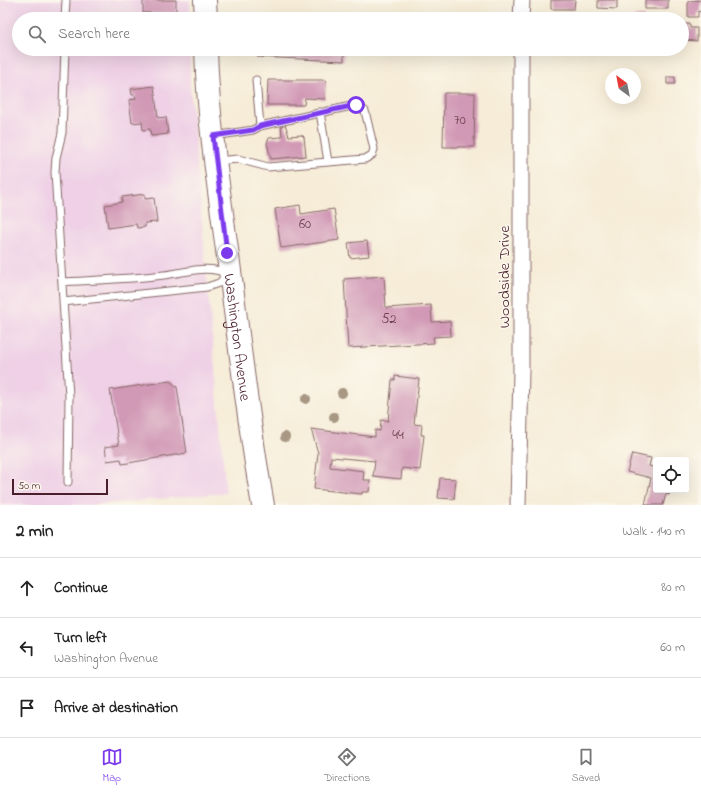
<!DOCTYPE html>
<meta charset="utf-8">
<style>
body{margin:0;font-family:"Indie Flower",sans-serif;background:#f2f2f2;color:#222}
.controls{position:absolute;right:12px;bottom:12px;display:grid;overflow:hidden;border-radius:4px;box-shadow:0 4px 16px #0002}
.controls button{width:36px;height:36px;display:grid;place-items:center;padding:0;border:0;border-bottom:1px solid #e0e0e0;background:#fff;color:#222;font:20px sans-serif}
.compass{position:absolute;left:605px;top:68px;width:36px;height:36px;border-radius:50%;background:#fff;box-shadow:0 4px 16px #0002;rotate:328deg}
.scale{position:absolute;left:12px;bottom:10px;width:96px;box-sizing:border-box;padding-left:4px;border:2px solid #4a1f2b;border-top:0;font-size:11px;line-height:14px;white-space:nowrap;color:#4a1f2b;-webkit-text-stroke:3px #fbf7ec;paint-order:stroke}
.stop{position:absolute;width:12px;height:12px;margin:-9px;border:3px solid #7c3aed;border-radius:50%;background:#fff}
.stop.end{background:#7c3aed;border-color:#fff;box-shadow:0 1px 4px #0008}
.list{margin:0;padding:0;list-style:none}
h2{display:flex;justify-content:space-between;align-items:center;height:52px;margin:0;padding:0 16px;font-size:17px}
h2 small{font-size:13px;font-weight:400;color:#767676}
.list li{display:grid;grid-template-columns:26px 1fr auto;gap:12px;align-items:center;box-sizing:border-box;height:60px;padding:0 16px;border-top:1px solid #e0e0e0}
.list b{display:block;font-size:15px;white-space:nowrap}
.list p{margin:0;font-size:13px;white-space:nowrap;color:#767676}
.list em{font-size:13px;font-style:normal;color:#767676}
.icon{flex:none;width:22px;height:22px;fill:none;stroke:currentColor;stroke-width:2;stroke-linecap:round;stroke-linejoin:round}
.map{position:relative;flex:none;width:701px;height:505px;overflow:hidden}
.search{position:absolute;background:#fff;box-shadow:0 4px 16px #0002;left:12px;right:12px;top:12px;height:44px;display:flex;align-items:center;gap:10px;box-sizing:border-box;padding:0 14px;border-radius:22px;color:#767676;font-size:15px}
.sheet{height:232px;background:#fff}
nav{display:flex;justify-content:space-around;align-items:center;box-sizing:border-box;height:56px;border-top:1px solid #e0e0e0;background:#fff;font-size:11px;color:#767676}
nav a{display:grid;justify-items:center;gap:2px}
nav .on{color:#7c3aed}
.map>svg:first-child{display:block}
.built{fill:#efd0e6}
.building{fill:#d199b6}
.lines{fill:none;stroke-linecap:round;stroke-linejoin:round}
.service-casing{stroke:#866767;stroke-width:9}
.minor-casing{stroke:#866767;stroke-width:17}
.primary-casing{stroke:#866767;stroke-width:24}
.service{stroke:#fff;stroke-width:7}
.minor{stroke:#fff;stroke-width:15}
.primary{stroke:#fff;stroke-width:22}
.tree{fill:#a79783}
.route{stroke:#7c3aed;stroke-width:5}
.labels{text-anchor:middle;stroke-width:3;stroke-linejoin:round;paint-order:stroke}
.number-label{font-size:14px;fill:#6c3e4e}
.street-label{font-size:16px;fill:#4a1f2b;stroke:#fbf7ec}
</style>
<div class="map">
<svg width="701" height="505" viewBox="0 0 701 505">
<rect width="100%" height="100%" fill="#fbf7ec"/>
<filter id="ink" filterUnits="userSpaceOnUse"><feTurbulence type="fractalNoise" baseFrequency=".025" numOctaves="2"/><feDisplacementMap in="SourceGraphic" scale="8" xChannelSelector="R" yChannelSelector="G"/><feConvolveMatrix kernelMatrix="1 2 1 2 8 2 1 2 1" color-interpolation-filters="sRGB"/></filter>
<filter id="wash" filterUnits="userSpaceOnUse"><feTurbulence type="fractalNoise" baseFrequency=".012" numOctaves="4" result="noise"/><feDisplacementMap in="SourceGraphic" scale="16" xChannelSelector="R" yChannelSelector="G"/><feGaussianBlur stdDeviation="0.9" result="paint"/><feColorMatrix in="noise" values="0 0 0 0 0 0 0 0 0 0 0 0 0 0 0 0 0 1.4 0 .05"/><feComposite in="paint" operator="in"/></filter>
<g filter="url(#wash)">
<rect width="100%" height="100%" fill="#f6ecd7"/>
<path class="built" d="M0,0H190V19H19V49H190V86L226,493L91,505H0Z"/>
<g id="blocks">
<path class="building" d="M143,0H176V13H143Z
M551,0H575L574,9H551Z
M598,0H617V9L598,8Z
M645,0H668V9H645Z
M701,0V12L698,11V17H688V1Z
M634,16H644V19H634Z
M682,24H690V28H697V41L682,40Z
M146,49H155L153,53Z
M257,49H344V61L257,57Z
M667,77H675V84H667Z
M268,80H326L325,99L305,98L304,105H267Z
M154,86L158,118L166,117L168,134L151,136L150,129L143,130L142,122L132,123L129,100L136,99L135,95H132L131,89Z
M444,93H475L474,147H443Z
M281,124H285L289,136L302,135L304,137L306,156L271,159L267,143L269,138L282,137Z
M145,194V199L154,198L157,222L145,223V227L137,228L136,224L108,228L105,205L122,202V197Z
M300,205L301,214L334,209L339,240L281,248L275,209Z
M367,241L369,256L350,258L348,243Z
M384,276L386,308L431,305L432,322L450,321L451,336L433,337L434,343L348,348L344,279Z
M395,376L419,379L414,424L422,425L421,435H424L420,470L402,468L401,479L373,476L375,461L331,457L330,467L364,471L363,480H370L369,492H362V494L314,489L318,453L311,429L375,437V430L380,431L381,420L388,421L392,380H395Z
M170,381L177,387L187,453L122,464L121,459L107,461L105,447L119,445L110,390Z
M632,454L651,458L649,466L656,468V490H670L669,495L666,494L663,505H645L651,478L627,472Z
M440,478L456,479L454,499L438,498Z"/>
</g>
</g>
<g filter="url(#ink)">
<use href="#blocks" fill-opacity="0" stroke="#866767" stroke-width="1"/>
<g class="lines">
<defs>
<path id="service" d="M65,19L66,0
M65,49L62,133L56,158L55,172L69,396L68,482
M256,80L260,126
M320,112L328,162
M214,136L253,130L260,126L356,105L365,111L374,149L372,155L365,159L268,167L238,159L217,161
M62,282C96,280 130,279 164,275C189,272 205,264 230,274L219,283L207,287L63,302"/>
<path id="minor" d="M521,19L522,0
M518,505L521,371V49"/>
<g id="primary">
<path d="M205,0L206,19"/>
<path id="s1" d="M206,49C208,123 220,198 230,271C240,349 249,428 263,505"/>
</g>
</defs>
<use href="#service" class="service-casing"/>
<use href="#minor" class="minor-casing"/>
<use href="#primary" class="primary-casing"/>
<use href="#service" class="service"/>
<use href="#minor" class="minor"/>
<use href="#primary" class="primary"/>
</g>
<g class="tree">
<circle cx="342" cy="393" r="5"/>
<circle cx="306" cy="399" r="5"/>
<circle cx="334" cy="417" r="5"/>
<circle cx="285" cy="437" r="5"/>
</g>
</g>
<g class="lines" filter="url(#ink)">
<path class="route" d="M227,253L213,136L253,130L260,126L356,105"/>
</g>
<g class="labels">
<g class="number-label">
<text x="460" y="124">70</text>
<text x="305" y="228">60</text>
<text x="389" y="323">52</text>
<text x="398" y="439">44</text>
</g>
<g class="street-label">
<text transform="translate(503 277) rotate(-90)" y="6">Woodside Drive</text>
<text dy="6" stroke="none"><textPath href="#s1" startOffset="290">Washington Avenue</textPath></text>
</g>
</g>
</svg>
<div class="controls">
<button><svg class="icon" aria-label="locate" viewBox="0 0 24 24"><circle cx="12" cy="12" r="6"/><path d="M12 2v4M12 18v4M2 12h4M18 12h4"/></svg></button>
</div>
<svg class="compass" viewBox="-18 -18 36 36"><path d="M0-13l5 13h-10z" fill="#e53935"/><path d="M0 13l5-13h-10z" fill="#767676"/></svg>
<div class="scale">50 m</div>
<div class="stop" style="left:356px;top:105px"></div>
<div class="stop end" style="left:227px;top:253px"></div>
<div class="search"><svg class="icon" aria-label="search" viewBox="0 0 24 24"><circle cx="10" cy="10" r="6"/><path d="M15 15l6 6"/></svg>Search here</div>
</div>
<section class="sheet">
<h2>2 min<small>Walk · 140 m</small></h2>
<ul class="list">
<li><svg class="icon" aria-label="ahead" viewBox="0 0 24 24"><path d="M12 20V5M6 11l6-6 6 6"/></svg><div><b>Continue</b></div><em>80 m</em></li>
<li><svg class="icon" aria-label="left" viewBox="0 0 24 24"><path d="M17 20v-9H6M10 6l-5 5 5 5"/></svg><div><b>Turn left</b><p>Washington Avenue</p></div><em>60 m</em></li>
<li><svg class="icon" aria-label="arrive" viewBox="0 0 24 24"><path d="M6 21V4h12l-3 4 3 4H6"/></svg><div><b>Arrive at destination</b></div></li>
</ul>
</section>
<nav>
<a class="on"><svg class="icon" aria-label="map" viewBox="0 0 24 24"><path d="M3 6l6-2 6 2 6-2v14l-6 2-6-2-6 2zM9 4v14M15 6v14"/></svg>Map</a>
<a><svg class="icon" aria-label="directions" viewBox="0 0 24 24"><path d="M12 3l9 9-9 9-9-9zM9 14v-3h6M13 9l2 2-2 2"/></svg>Directions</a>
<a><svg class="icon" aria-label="saved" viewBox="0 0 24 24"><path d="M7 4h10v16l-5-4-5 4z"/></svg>Saved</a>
</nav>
